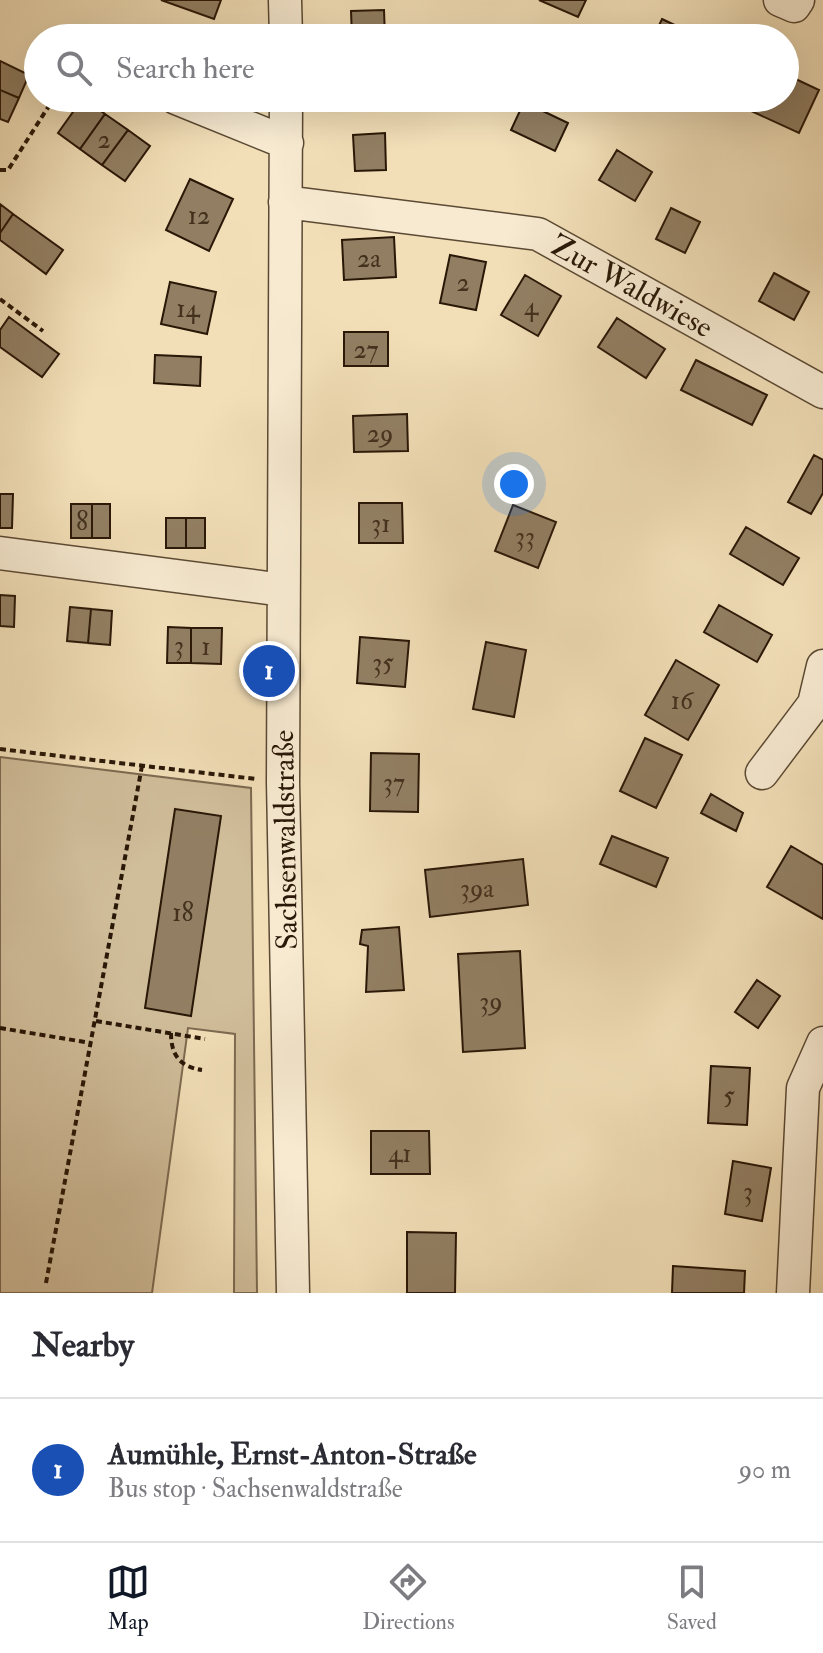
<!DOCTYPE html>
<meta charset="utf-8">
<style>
body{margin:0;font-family:"IM FELL Double Pica",serif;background:#f2f2f3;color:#2b2b33}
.you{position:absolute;left:514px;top:484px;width:28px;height:28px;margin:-20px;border:6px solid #fff;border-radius:50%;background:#1a73e8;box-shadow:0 0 0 12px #1a73e833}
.badge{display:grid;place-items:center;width:52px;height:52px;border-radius:50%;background:#111827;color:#fff;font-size:26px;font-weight:700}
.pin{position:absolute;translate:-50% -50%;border:4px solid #fff;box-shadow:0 2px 8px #0006}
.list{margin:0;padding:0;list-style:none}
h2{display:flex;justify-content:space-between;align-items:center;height:104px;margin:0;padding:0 32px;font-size:34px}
h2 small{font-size:26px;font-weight:400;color:#7c7c81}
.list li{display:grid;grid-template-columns:52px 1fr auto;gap:24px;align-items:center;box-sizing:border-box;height:144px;padding:0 32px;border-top:2px solid #e1e1e2}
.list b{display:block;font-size:30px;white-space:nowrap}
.list p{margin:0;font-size:26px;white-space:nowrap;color:#7c7c81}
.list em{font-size:26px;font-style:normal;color:#7c7c81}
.icon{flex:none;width:44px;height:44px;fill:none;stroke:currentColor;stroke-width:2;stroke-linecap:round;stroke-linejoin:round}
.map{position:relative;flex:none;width:823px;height:1293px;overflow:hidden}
.search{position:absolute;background:#fff;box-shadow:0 8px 32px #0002;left:24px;right:24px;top:24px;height:88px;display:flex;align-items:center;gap:20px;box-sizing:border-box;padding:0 28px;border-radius:44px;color:#7c7c81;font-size:30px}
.sheet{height:248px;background:#fff}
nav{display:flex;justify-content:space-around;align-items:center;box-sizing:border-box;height:112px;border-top:2px solid #e1e1e2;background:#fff;font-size:22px;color:#7c7c81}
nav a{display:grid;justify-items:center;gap:4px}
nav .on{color:#111827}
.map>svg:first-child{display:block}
.green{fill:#d0bd9a;stroke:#7c6a50;stroke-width:2}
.building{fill:#927f63;stroke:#291707;stroke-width:2}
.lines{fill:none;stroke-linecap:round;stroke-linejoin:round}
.minor-casing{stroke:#5b4933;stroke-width:35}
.path{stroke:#291707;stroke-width:4;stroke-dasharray:6 4;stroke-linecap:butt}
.minor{stroke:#f7ead1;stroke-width:32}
.labels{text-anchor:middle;stroke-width:6;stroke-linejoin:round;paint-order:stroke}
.number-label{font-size:26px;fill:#43311e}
.street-label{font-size:30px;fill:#291707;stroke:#f7ead1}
</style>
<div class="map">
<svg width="823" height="1293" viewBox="0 0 823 1293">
<rect width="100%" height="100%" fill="#f2dfb8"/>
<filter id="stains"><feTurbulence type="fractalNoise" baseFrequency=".0025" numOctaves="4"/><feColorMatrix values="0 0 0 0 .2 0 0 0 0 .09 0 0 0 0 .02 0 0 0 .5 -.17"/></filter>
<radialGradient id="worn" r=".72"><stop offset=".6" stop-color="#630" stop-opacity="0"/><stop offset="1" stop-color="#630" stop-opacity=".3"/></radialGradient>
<path class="green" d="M0,757L251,788L257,1293H234L235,1034L188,1028L152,1293H0Z"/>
<path class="building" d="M161,0H221L214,19Z
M539,0H586L578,17Z
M384,10L385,38H352L351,11Z
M662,19L702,38H653Z
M0,61L29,75L19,98L0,90Z
M785,74L819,90L799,133L749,110L755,98H785Z
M0,90L19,98L8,122L0,119Z
M83,98L105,114L80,149L58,133Z
M524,102L568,123L555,151L511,130Z
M105,114L128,130L102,165L80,149Z
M128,130L150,146L125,181L102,165Z
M385,133L386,170L355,171L353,135Z
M617,150L652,172L635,201L599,180Z
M190,179L233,199L209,251L166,230Z
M0,204L13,214L0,233Z
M671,208L700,222L685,253L656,239Z
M13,214L63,250L46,274L0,240V233Z
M394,237L396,277L344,280L342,240Z
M450,255L486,262L476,310L440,303Z
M774,273L809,292L794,320L759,301Z
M525,275L561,296L538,336L501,315Z
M170,282L216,292L207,334L161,324Z
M9,317L59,354L42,377L0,347V330Z
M617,318L665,349L646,378L598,347Z
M344,332H388V366H344Z
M155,355L201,357L200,386L154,383Z
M696,360L767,395L752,425L681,390Z
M407,414L408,451L354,452L353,416Z
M814,455L823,460V493L811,514L788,502Z
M0,494H13L12,528H0Z
M359,503H402L403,543H359Z
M71,504H92V538H71Z
M92,504H110V538H92Z
M513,505L556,522L538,568L495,551Z
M166,518H186V548H166Z
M186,518H205V548H186Z
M746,527L799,558L783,585L730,554Z
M0,595L15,596L14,627L0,626Z
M719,605L772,635L757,662L704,632Z
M70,607L91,609L88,643L67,641Z
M91,609L112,611L110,645L88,643Z
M168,627L191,628V663H167Z
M191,628H222L221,664L191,663Z
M360,637L409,641L405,687L357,683Z
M486,642L526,650L514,717L473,709Z
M676,660L719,685L688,740L645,715Z
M645,738L682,755L656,808L620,791Z
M371,753L419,754L418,812L370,811Z
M711,794L743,813L736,831L701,813Z
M175,809L221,816L191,1016L145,1008Z
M612,836L668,858L656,887L600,864Z
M791,846L823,865V919L767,887Z
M523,859L528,905L430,917L425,870Z
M399,927L404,990L366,992L368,946L360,944L362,930Z
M520,951L525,1048L463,1052L458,954Z
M757,980L780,996L758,1028L735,1012Z
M711,1066L750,1068L747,1125L708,1123Z
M371,1131H429L430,1174H371Z
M733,1161L771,1168L762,1221L725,1214Z
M407,1232L456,1233L455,1293H407Z
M673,1266L745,1271L744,1293H672Z"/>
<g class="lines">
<defs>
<path id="minor" d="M285,0L286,38
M780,0L794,6L798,0
M176,98L287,143
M286,98L283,782L293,1293
M285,202L538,234L823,392
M0,553L283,590
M762,773L814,704L823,666
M793,1293L803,1088L823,1043"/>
</defs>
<use href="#minor" class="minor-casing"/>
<path class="path" d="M0,170H8L54,98
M0,299L43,331
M0,749L256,779
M96,1021L205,1039
M0,1028L91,1043
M171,1033C171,1055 180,1067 202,1070
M46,1283L142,766"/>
<use href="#minor" class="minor"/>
</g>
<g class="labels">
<g class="number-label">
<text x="104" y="148">2</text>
<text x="199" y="224">12</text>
<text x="369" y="267">2a</text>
<text x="463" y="291">2</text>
<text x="531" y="315">4</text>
<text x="188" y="317">14</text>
<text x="366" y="358">27</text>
<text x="380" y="442">29</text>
<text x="82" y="530">8</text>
<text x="381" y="532">31</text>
<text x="525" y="545">33</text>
<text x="179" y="654">3</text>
<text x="206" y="655">1</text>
<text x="383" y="671">35</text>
<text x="682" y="709">16</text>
<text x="394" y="791">37</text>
<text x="477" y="897">39a</text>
<text x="183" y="921">18</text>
<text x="491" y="1010">39</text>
<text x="729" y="1104">5</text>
<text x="400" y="1162">41</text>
<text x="748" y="1200">3</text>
</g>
<g class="street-label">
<text transform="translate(632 286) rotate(29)" y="10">Zur Waldwiese</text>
<text transform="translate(285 840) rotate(-91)" y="10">Sachsenwaldstraße</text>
</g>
</g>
<rect width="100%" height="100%" filter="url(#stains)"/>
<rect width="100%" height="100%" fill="url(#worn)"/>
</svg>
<div class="you"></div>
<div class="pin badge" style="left:269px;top:671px;background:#1a4fb4">1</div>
<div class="search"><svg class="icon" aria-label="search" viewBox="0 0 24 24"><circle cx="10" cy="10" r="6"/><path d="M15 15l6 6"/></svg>Search here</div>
</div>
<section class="sheet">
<h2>Nearby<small></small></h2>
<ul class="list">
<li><span class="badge" style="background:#1a4fb4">1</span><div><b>Aumühle, Ernst-Anton-Straße</b><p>Bus stop · Sachsenwaldstraße</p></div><em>90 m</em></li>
</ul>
</section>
<nav>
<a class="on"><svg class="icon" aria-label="map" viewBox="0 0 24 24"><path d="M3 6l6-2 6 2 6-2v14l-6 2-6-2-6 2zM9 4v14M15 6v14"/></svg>Map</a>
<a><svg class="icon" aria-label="directions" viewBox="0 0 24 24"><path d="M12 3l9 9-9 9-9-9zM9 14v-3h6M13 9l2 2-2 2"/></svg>Directions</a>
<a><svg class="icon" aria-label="saved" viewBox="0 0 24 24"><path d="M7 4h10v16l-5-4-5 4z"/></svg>Saved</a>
</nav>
